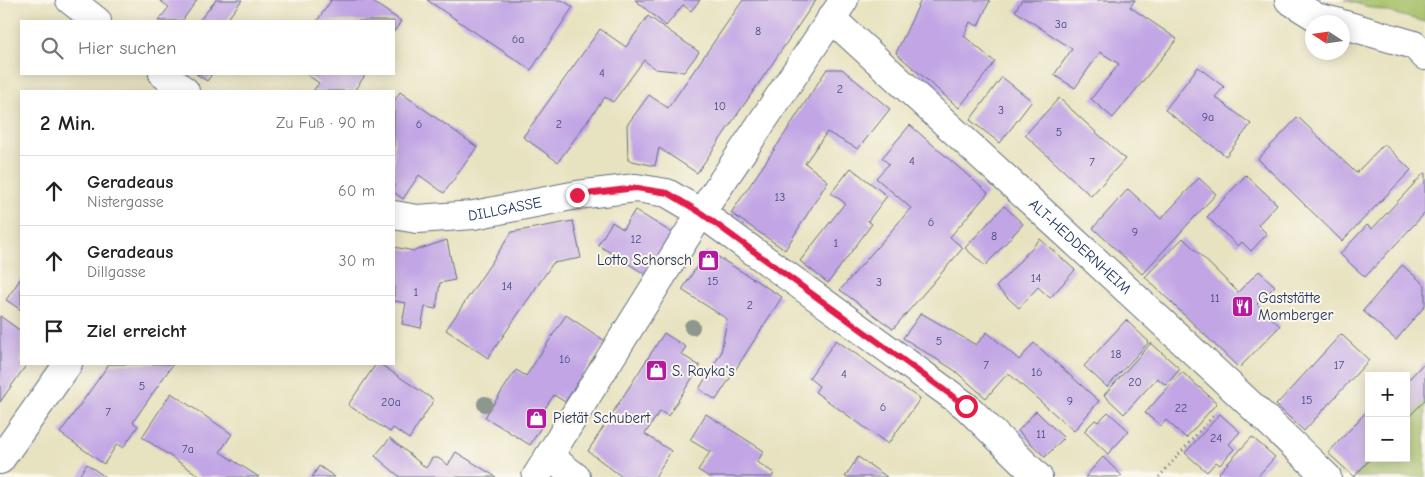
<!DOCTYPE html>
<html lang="de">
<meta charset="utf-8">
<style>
body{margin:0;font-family:"Comic Neue",sans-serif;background:#f6f6f6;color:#222}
.controls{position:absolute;right:15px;bottom:15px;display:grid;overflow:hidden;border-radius:0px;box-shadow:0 2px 12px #0003}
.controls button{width:45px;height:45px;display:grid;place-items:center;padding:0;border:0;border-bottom:1px solid #e0e0e0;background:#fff;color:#222;font:25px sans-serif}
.compass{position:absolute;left:1305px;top:15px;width:45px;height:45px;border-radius:50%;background:#fff;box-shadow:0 2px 12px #0003;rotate:282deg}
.stop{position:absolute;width:15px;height:15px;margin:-11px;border:4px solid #e11d48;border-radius:50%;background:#fff}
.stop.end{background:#e11d48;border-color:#fff;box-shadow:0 1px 5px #0008}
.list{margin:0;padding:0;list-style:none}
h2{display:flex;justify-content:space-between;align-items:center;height:65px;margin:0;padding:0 20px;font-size:21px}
h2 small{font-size:16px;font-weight:400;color:#767676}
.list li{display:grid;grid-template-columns:32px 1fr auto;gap:15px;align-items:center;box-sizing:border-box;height:70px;padding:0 20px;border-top:1px solid #e0e0e0}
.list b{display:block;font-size:19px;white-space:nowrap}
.list p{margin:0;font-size:16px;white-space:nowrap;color:#767676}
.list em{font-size:16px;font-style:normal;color:#767676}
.icon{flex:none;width:28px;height:28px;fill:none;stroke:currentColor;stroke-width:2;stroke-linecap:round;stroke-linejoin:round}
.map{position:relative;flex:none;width:1425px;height:477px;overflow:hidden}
.search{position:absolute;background:#fff;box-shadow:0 2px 12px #0003;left:20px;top:20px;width:375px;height:55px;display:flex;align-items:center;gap:12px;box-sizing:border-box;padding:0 18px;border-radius:0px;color:#767676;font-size:19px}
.panel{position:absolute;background:#fff;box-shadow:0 2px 12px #0003;left:20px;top:90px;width:375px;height:275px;border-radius:0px}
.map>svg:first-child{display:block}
.green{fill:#a4bf65;stroke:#607762}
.building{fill:#c1a5e5}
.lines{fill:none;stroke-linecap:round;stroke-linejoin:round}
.minor-casing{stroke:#626e80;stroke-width:30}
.path{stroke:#626e80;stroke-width:3;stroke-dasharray:1 4;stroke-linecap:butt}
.minor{stroke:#fff;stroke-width:28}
.tree{fill:#8d978b}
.route{stroke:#e11d48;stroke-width:6}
.labels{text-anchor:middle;stroke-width:4;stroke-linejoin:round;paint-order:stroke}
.number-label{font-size:12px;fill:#444c80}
.street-label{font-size:15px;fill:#1b2f5e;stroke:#fbf7ec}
.poi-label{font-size:15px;fill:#1b2f5e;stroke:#fbf7ec;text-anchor:start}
</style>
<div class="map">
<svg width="1425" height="477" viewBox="0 0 1425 477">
<rect width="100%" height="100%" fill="#fbf7ec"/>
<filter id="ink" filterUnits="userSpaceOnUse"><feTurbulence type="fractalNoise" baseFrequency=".02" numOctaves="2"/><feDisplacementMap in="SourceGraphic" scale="10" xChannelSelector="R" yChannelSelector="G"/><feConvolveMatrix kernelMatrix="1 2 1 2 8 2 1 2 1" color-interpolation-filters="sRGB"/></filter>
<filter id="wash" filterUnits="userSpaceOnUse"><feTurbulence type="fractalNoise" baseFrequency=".0096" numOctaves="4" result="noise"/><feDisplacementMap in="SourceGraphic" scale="20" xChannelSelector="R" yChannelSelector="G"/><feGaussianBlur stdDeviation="1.12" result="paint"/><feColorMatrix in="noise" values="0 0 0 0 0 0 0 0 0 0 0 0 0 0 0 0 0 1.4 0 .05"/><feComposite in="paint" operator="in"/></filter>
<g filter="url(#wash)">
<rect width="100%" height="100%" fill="#e7e2bf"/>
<path class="green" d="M1344,0H1425V22Z
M1425,400V477H1354L1371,458H1406V420Z"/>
<g id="blocks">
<path class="building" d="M159,0H197L182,21H158L169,7Z
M216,0H242L226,21H199Z
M329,0H375L373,2L401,21L394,32V21H317L331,1Z
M427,0H562L573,7L531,70Z
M635,0H700L691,11L683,5L666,26Z
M743,0H816L697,173L659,148L655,166L628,160L627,125L649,95L668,108Z
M921,0H990L978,26L970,22L964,36L995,62L959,108L896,53Z
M1022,0H1135L1130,7L1177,39L1113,118L1091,99L1119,64L1100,52L1075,88L1054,75L1072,49L1015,11Z
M648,16L699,52L684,72L655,69L644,60L613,102L605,97L558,162L523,137L600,29L626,47Z
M1198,67L1224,87L1215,97L1251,124L1226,156L1165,110Z
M827,69H842L890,109L858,149L827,132L805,163L828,181L785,250L731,213L778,144Z
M196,74H212L207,81Z
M306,74H366L354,91H313L319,83Z
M1002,77L1032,101L1000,143L970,120Z
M400,92L477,147L444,193L419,175L403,199L394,192V101Z
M1059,98L1125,159L1091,196L1025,135Z
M1298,117L1356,173L1384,144L1411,170L1342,241L1258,159Z
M910,125L988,193L950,237L963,248L893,329L840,290L911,208L876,178L889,164L882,158Z
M851,168L887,196L868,221L872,224L828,283L800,261L845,203L831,193Z
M1425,172V213L1365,277L1340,254L1367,225L1372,229Z
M1246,175L1277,204L1258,225L1267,234L1251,251L1242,242L1238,246L1207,217Z
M1199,178L1216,194L1142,274L1093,228L1128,189L1161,219Z
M1004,206L1023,224L985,266L965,248Z
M635,210L674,234L648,276L598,245L612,222L623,229Z
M573,221L581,258L553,263L488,358L446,330L512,232Z
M1183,238L1238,292L1259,271L1275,286L1257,304L1280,326L1239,368L1145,277Z
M1040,239L1075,270L1050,298L1038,287L1019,308L996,287Z
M447,240L455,280L440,283L436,309L425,307L421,328L402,324L406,303L394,301V247L414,251Z
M707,250L782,297L716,400L699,389L721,353L727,319L682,290Z
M1402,265L1425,285V306L1396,340L1363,311Z
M21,278V310L6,300Z
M921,313L976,345L987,332L1019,360L1034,343L1099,401L1074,431L1008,373L986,398L954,370L903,338Z
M566,315L605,341L565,402L554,395L537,420L543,424L530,445L485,417L516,370L526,376Z
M0,316L21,331V364H27L0,402Z
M1126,320L1149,342L1107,387L1084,366Z
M664,333L686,347L681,354L700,366L668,416L660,411L645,434L671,451L655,477H622L588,451Z
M1341,334L1369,360L1304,431L1276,405Z
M836,340L920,399L888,444L815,392L819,386L809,378Z
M1151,343L1180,369L1166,385L1157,378L1124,414L1104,395Z
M1425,362V400L1406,420V382Z
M109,364H173L133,422L138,426L123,448L117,444L104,464L60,433Z
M376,364H380L434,400L409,439L393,428L390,432L348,405Z
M1182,372L1217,403L1186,438L1166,420L1161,426L1145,413Z
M171,393L232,434L220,452L259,477H201L142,437Z
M1369,409V458H1371L1354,477L1328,453Z
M1036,411L1064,438L1045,457L1018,431Z
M1108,412L1129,431L1108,454L1084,431L1095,420L1098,422Z
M706,414L764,451L757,462L774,473L772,477H709L698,470L710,452L690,440Z
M1220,414L1240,432L1229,444L1234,449L1220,465L1216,462L1207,472L1185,453Z
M1252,437L1275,457L1257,477H1221L1218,474Z
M390,438L426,468L432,458H438L448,465L456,452L496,477H400L375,456Z
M858,457L887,477H845Z
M1103,457L1122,476L1121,477H1085Z
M87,464L105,477H78Z
M319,466L335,477H312Z"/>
</g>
</g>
<g filter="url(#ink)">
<use href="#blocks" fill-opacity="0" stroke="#626e80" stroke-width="1"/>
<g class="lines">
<defs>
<g id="minor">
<path d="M70,0L97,21"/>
<path d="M1289,0L1316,17L1337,22"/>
<path id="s1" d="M831,18C997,171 1164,321 1327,477"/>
<path d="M1342,24L1414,45L1425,56"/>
<path d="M163,74L185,91"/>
<path id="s2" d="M394,215L417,219L474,215L577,195L636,188L667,193L701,213L966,406L1038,477"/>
<path d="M549,456L576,477"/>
<path d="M0,460L68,364"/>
<path d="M536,477L701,213L844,0"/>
</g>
</defs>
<use href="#minor" class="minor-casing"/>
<path class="path" d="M1159,477L1214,415"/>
<use href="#minor" class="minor"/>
</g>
<g class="tree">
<circle cx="692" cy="327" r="8"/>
<circle cx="485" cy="404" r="8"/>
</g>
</g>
<g class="lines" filter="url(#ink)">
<path class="route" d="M577,195L636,188L668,193L701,213L966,406"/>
</g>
<defs>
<symbol id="shop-square" viewBox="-11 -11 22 22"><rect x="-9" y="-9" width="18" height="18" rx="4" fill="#b5179e" stroke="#fbf7ec"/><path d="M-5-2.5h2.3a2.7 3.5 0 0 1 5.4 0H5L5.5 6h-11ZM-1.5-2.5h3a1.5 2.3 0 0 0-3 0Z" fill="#fff"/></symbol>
<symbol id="restaurant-square" viewBox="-11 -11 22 22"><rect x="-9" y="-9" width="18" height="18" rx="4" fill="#b5179e" stroke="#fbf7ec"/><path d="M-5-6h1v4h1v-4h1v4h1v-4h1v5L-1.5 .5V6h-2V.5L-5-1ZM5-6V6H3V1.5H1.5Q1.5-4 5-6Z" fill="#fff"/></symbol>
</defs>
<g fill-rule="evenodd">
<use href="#shop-square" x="696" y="248" width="25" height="25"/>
<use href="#restaurant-square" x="1230" y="294" width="25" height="25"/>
<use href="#shop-square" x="644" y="358" width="25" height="25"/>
<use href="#shop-square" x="524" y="406" width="25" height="25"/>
</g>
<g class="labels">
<g class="number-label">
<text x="1061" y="28">3a</text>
<text x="758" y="35">8</text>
<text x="518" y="43">6a</text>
<text x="602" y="77">4</text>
<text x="840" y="93">2</text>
<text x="720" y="110">10</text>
<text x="1001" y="114">3</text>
<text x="1208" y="121">9a</text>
<text x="419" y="128">6</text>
<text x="559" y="128">2</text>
<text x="1059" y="136">5</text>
<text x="912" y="165">4</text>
<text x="1092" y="166">7</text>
<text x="780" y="201">13</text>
<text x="931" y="226">6</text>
<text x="1135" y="236">9</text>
<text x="994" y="240">8</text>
<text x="636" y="243">12</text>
<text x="836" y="247">1</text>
<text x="1036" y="282">14</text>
<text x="713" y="285">15</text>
<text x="879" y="286">3</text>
<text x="507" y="290">14</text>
<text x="416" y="296">1</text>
<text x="1215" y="302">11</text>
<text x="750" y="309">2</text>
<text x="939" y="345">5</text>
<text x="1116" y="358">18</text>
<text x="565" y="363">16</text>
<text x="986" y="369">7</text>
<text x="1339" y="369">17</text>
<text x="1037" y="376">16</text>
<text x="844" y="378">4</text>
<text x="1135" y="386">20</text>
<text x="142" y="390">5</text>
<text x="1307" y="404">15</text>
<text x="1070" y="405">9</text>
<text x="391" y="406">20a</text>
<text x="883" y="411">6</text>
<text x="1181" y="412">22</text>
<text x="108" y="416">7</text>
<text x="1041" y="438">11</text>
<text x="1216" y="442">24</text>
<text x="188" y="453">7a</text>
</g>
<g class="street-label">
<text dy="5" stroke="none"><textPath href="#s2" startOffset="112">DILLGASSE</textPath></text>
<text dy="5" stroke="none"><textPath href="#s1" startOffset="338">ALT-HEDDERNHEIM</textPath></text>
</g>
<g class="poi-label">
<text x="692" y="265" text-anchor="end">Lotto Schorsch</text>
<text x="1258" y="303">Gaststätte<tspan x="1258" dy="17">Momberger</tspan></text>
<text x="672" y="376">S. Rayka's</text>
<text x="553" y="423">Pietät Schubert</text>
</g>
</g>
</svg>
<div class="controls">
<button>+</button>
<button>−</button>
</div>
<svg class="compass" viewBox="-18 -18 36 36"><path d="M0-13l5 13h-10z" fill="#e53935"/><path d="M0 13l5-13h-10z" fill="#767676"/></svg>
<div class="stop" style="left:966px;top:406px"></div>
<div class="stop end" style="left:577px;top:195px"></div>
<div class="search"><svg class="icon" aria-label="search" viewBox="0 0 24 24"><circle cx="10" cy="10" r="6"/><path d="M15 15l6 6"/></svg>Hier suchen</div>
<section class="panel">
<h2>2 Min.<small>Zu Fuß · 90 m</small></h2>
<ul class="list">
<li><svg class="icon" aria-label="ahead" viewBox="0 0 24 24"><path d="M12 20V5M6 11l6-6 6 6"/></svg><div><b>Geradeaus</b><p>Nistergasse</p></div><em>60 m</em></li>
<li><svg class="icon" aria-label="ahead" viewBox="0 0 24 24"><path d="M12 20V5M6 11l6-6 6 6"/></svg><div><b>Geradeaus</b><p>Dillgasse</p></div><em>30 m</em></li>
<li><svg class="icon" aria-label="arrive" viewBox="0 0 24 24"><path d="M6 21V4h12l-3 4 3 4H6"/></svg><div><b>Ziel erreicht</b></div></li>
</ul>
</section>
</div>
